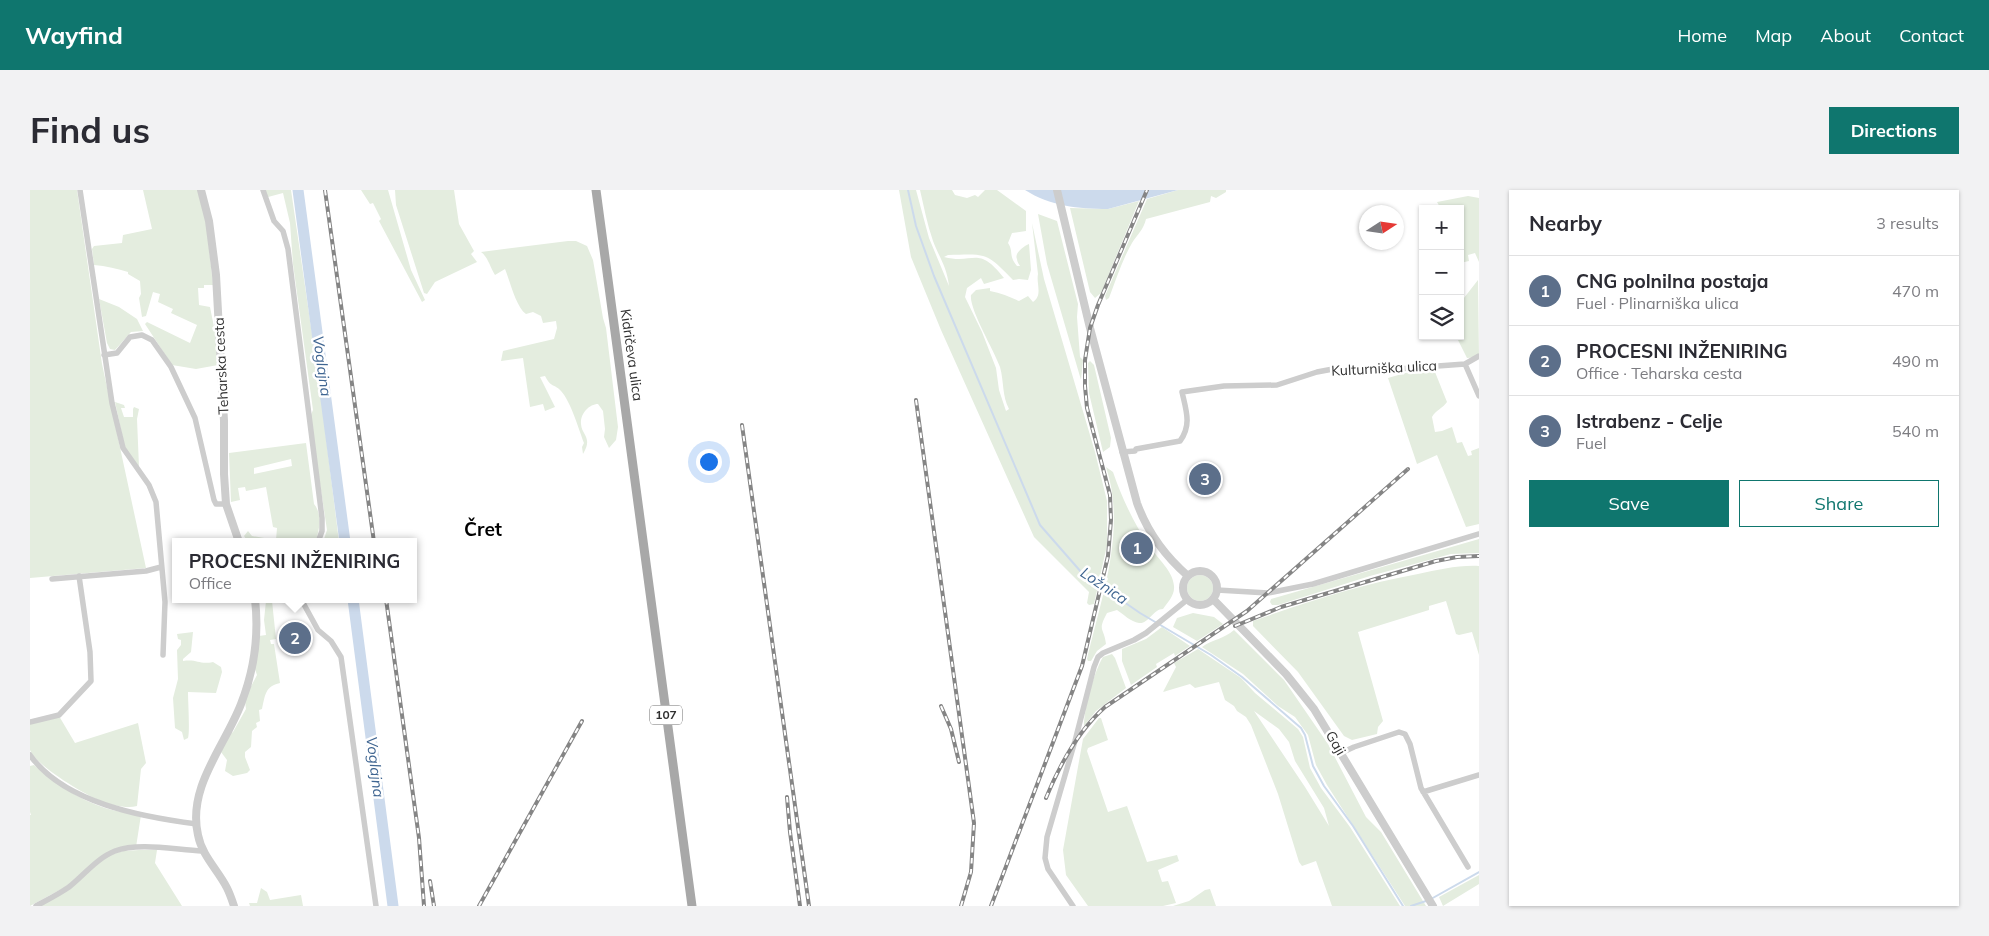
<!DOCTYPE html>
<meta charset="utf-8">
<style>
body{margin:0;font-family:Mulish,sans-serif;background:#f2f2f3;color:#2b2b33}
.controls{position:absolute;right:15px;top:15px;display:grid;overflow:hidden;border-radius:0px;box-shadow:0 1px 4px #0004}
.controls button{width:45px;height:45px;display:grid;place-items:center;padding:0;border:0;border-bottom:1px solid #e1e1e2;background:#fff;color:#2b2b33;font:25px sans-serif}
.compass{position:absolute;left:1329px;top:15px;width:45px;height:45px;border-radius:50%;background:#fff;box-shadow:0 1px 4px #0004;rotate:78deg}
.you{position:absolute;left:678px;top:271px;width:18px;height:18px;margin:-12px;border:4px solid #fff;border-radius:50%;background:#1a73e8;box-shadow:0 0 0 8px #1a73e833}
.badge{display:grid;place-items:center;width:32px;height:32px;border-radius:50%;background:#0f766e;color:#fff;font-size:16px;font-weight:700}
.pin{position:absolute;translate:-50% -50%;border:2px solid #fff;box-shadow:0 1px 5px #0006}
.popup{position:absolute;left:142px;top:348px;width:245px;height:65px;box-sizing:border-box;display:grid;place-content:center;border-radius:0px;background:#fff;filter:drop-shadow(0 1px 4px #0005);font-size:16px;white-space:nowrap;color:#7c7c81}
.popup b{font-size:19px;color:#2b2b33}
.popup::after{content:'';position:absolute;left:50%;top:100%;margin-left:-10px;border:10px solid transparent;border-top-color:#fff}
.list{margin:0;padding:0;list-style:none}
h2{display:flex;justify-content:space-between;align-items:center;height:65px;margin:0;padding:0 20px;font-size:21px}
h2 small{font-size:16px;font-weight:400;color:#7c7c81}
.list li{display:grid;grid-template-columns:32px 1fr auto;gap:15px;align-items:center;box-sizing:border-box;height:70px;padding:0 20px;border-top:1px solid #e1e1e2}
.list b{display:block;font-size:19px;white-space:nowrap}
.list p{margin:0;font-size:16px;white-space:nowrap;color:#7c7c81}
.list em{font-size:16px;font-style:normal;color:#7c7c81}
.actions{display:flex;gap:10px;padding:15px 20px}
.actions a{flex:1;padding:11px 0;border:1px solid #0f766e;border-radius:0px;text-align:center;font-size:18px;color:#0f766e}
.actions .main{background:#0f766e;color:#fff}
.icon{flex:none;width:28px;height:28px;fill:none;stroke:currentColor;stroke-width:2;stroke-linecap:round;stroke-linejoin:round}
.map{position:relative;flex:none;width:1449px;height:716px;overflow:hidden;border-radius:0px}
header{display:flex;align-items:center;gap:30px;box-sizing:border-box;height:70px;padding:0 25px;background:#0f766e;color:#fff}
header strong{font-size:24px}
nav{display:flex;gap:28px;margin-inline-start:auto;font-size:18px}
.intro{display:flex;align-items:center;justify-content:space-between;box-sizing:border-box;height:120px;padding:0 30px}
h1{margin:0;font-size:35px}
.button{padding:12px 22px;border-radius:0px;background:#0f766e;color:#fff;font-size:18px;font-weight:700}
main{display:flex;gap:30px;padding:0 30px}
aside{flex:1;background:#fff;border-radius:0px;box-shadow:0 1px 4px #0004}
.map>svg:first-child{display:block}
.green{fill:#e4eddf;fill-rule:evenodd}
.water{fill:#ccdaec}
.lines{fill:none;stroke-linecap:round;stroke-linejoin:round}
.stream{stroke:#ccdaec;stroke-width:2}
.river{stroke:#ccdaec;stroke-width:11}
.minor{stroke:#cdcdcd;stroke-width:5.5}
.tertiary{stroke:#cdcdcd;stroke-width:8}
.primary{stroke:#a8a8a8;stroke-width:9}
.rail-casing{stroke:#858585;stroke-width:4}
.rail{stroke:#fff;stroke-width:2;stroke-dasharray:5.5;stroke-linecap:butt}
.labels{text-anchor:middle;stroke-width:5;stroke-linejoin:round;paint-order:stroke}
.shield{fill:#fff;stroke:#6e6e6e;stroke-width:1}
.shield-label{font-size:12px;font-weight:bold;fill:#303030}
.street-label{font-size:14px;fill:#303030;stroke:#fff}
.water-label{font-size:15px;font-style:italic;fill:#3f6591;stroke:#fff}
.district-label{font-size:19px;font-weight:bold;fill:#000;stroke:#fff}
</style>
<header>
<strong>Wayfind</strong>
<nav><a>Home</a><a>Map</a><a>About</a><a>Contact</a></nav>
</header>
<div class="intro"><h1>Find us</h1><a class="button">Directions</a></div>
<main>
<div class="map">
<svg width="1449" height="716" viewBox="0 0 1449 716">
<rect width="100%" height="100%" fill="#fff"/>
<path class="green" d="M0,0H47L72,174L116,378L0,388Z
M113,0H168L176,31L183,95H174V98H168L169,115L180,117L185,142L188,175L166,179L142,175L115,134L117,132L160,153L167,135L141,123L143,119L128,112L130,104L123,102L116,126L112,127L109,108L111,104L110,91L98,84V82C88,79 76,76 64,75L62,59L64,56L92,53L93,45L122,39Z
M235,0H261L290,199L309,352H293L297,340L280,227L283,220L263,74L260,33L253,3L238,7Z
M331,0H358L381,80L395,110L392,112L349,31L351,29L343,13L340,14Z
M365,0H424L429,34L444,61L441,64L447,72L405,92L397,104L394,103L366,15Z
M869,0H886L899,48L919,96C917,77 909,67 903,51C897,34 894,17 890,0H922L925,5L937,8L945,5L948,7L955,0H967L996,21V41L982,43L978,53C984,62 978,65 987,76H990C989,74 987,72 987,69C984,63 994,56 999,54L1001,80L998,90L989,89L983,90C956,62 957,64 918,65L914,67C945,75 947,54 974,88L954,94L951,88L937,98L935,107L952,142L966,178L969,200L976,221L979,219C972,206 974,191 970,177C964,160 939,119 941,105L946,100L960,98V101C971,103 980,107 989,111L998,106L1003,112C1013,105 1006,94 1008,84L1002,33L1014,89L1065,262L1077,311V355L1064,414L1059,415L1057,413L1059,402L1004,347L911,140L881,67Z
M1148,0H1196V2L1186,8L1181,6L1180,12L1116,29C1114,39 1107,45 1102,53C1092,70 1086,90 1079,108L1076,110L1075,106L1117,9Z
M1438,6L1449,8V72L1445,63L1438,65L1439,71L1430,73V19H1411L1407,12Z
M1109,11L1071,103L1065,108L1060,102L1040,18L1078,19Z
M1008,24L1027,31L1048,114L1047,127L1050,167L1053,170L1051,190L1017,74Z
M538,51H546L557,56L563,70L573,128L576,138L588,237L586,250L579,258L574,247L575,239L573,221L568,214C559,214 550,224 551,234C552,246 563,247 553,264L552,257L554,253C549,240 541,212 531,201C525,194 521,198 515,186L510,187L525,217L515,221L513,214L500,217L493,168L471,171L473,161L524,149L527,138L526,131L513,133L511,126L503,122L496,124C486,117 480,91 475,79L465,85C460,77 458,67 451,62Z
M1448,90L1449,167L1437,168L1426,146H1430V113Z
M69,109L89,117L107,129L113,141L101,142L85,160L80,159L77,153Z
M1060,171L1064,175L1081,248L1080,257L1073,262L1059,203L1058,173Z
M1401,180L1405,182L1417,212C1413,218 1406,220 1402,227L1405,242L1412,241L1422,237L1427,253L1432,252L1438,266L1442,265L1441,261L1449,258V334L1436,337L1407,265L1387,274L1358,188L1375,183Z
M85,212L94,215L95,218H91L94,227H103V219L104,217L109,219L107,229L109,277L95,258Z
M276,253L284,314C292,323 290,341 285,352H218L214,346L218,341L222,346L246,350L247,338L243,337L236,297L216,301L215,297L208,298L210,310L201,312L199,263ZM261,269L262,276L224,284V278Z
M1076,277L1083,282C1091,306 1105,336 1120,357C1128,369 1143,381 1144,396C1145,405 1138,412 1133,419C1123,419 1119,434 1109,433C1101,432 1093,424 1087,420L1077,423C1067,442 1074,437 1076,454L1067,461L1061,471H1058L1057,469C1071,408 1097,340 1076,277Z
M1449,349V363L1421,364L1340,386L1248,415H1242L1240,412L1241,409Z
M1449,376V465L1442,442L1429,445L1426,444L1416,411L1399,416V420L1328,442L1353,531L1348,537L1347,544L1322,550L1314,546L1268,482L1223,436V431C1277,412 1332,394 1388,384C1408,380 1428,375 1449,376Z
M1157 398a13 13 0 1 1 26 0a13 13 0 1 1-26 0Z
M236,411H242L246,449L240,450L241,454H244L250,493C235,496 235,506 232,519L229,520L230,531L226,533L227,537L222,541L221,557L215,562V567L220,580L217,583L203,586L195,581L197,570L191,562L200,544L203,542L216,519L215,511L218,502L227,485L225,479L229,446L236,445L234,430Z
M1163,423L1184,427L1193,434L1167,451L1143,437L1147,428Z
M1132,437L1160,456L1145,466L1144,463L1126,474L1127,477L1101,495L1092,471V459L1116,449Z
M1204,440L1254,490L1298,554L1336,627L1351,642L1396,716H1375L1297,595L1286,575L1278,545L1265,527L1248,516L1213,484L1172,457C1183,449 1194,449 1204,440Z
M163,442L161,462L153,469V471C168,469 169,475 183,472L191,477L192,482L186,503L158,502C158,511 160,543 158,548L154,550L152,542L145,538L143,508L148,489L147,460L151,455V450L148,449L147,444Z
M1168,459L1211,488L1225,503L1268,539L1273,547L1280,578L1291,598L1320,637L1370,716H1302L1286,671L1272,676L1269,672L1248,604L1221,535L1216,527L1207,521L1204,516L1195,510L1189,492L1165,498L1160,494L1133,502L1146,477L1144,473ZM1224,521L1249,539L1259,552L1265,571L1294,618L1299,636L1275,597Z
M1082,464L1085,468L1096,498L1066,521L1054,536C1054,518 1064,482 1073,467Z
M29,526L45,553L108,533L116,573L111,579L107,616C97,619 83,615 73,612C57,606 6,576 0,560C0,553 0,541 0,533Z
M1069,528H1071L1078,550L1058,558L1057,561L1078,622L1097,616L1117,672L1147,665L1149,671L1128,680L1132,692L1138,691L1146,713L1133,716H1058L1036,685L1033,660L1053,549Z
M4,575C24,593 50,610 75,618C87,622 99,623 111,625L106,657L87,659L37,696L0,716V625H1L0,622V576Z
M109,660H127L125,673L152,716H8L80,665L93,661Z
M1449,685V694L1413,716L1409,707Z
M231,698L237,702L240,710L271,705L273,716H220L219,713H227Z
M1180,699L1186,716H1143L1159,711L1175,700Z"/>
<path class="water" d="M995,0H1148L1078,19C1048,19 1020,16 995,0Z"/>
<g class="lines">
<path class="stream" d="M878,0L886,36L904,86L1010,335L1052,383L1110,423L1181,465L1212,487L1271,538L1275,545L1283,576L1294,596L1323,636L1373,716
M1401,709L1449,682
M1381,716L1396,711"/>
<path class="river" d="M268,0L315,352
M323,409L363,716"/>
<path class="minor" d="M50,0L82,213L93,258L119,295L126,312L135,412L133,465
M233,0L244,31L253,41L258,59L292,328V341L288,352
M74,165L87,163L100,147L112,145L122,150L141,177L165,228L184,310L186,314H196
M1435,174L1449,166
M1092,262L1105,261L1106,259L1150,251C1162,235 1156,220 1152,202L1194,196L1247,195L1287,182L1303,179L1353,180L1435,174L1449,206
M22,389L116,381L131,377
M1187,400L1238,403L1283,394L1449,344
M271,409L288,440L301,451L311,467L346,716
M0,532L29,525L61,491L60,462L49,386
M1311,563L1324,557L1369,542L1375,544L1380,554L1391,598L1438,677
M0,565C34,613 112,627 167,634
M1393,602L1449,585
M6,716C17,710 29,704 39,697C54,685 67,668 85,661C109,652 146,660 172,661
M1043,716L1018,679L1015,668L1017,647L1045,551L1064,477L1068,467L1073,463L1104,450L1116,443L1158,409"/>
<path class="tertiary" d="M171,0L179,31L186,85L194,231V284L196,314L209,352
M1027,0L1060,138L1107,313C1117,341 1135,366 1158,386
M1153 398a17 17 0 1 1 34 0a17 17 0 1 1-34 0Z
M1183,409L1256,484L1284,519L1403,716
M204,716C202,710 200,704 197,698C188,680 172,666 168,645C157,597 195,556 211,514C224,481 229,444 225,409"/>
<path class="primary" d="M566,0L662,716"/>
<defs>
<path id="rail" d="M295,0L344,352
M886,210L944,633L941,682L931,716
M712,235L779,716
M356,409L389,648L394,716
M1205,436L1251,417L1406,371L1427,367L1449,366
M911,516L921,539L929,572
M757,607L760,642L770,716
M1016,608C1030,574 1048,541 1075,517L1217,421L1378,279
M400,691L404,716
M449,716L552,531
M961,716L1052,476L1078,366L1081,330L1080,305L1057,218L1055,196V170L1060,138L1068,115L1117,0"/>
</defs>
<use href="#rail" class="rail-casing"/>
<use href="#rail" class="rail"/>
</g>
<g class="labels">
<rect class="shield" x="620" y="515.5" width="32" height="19" rx="4"/>
<g class="shield-label">
<text x="636" y="529">107</text>
</g>
<g class="street-label">
<text transform="translate(602 165) rotate(82)" y="5">Kidričeva ulica</text>
<text transform="translate(191 176) rotate(-93)" y="5">Teharska cesta</text>
<text transform="translate(1354 178) rotate(-3)" y="5">Kulturniška ulica</text>
<text transform="translate(1306 553) rotate(60)" y="5">Gaji</text>
</g>
<g class="water-label">
<text transform="translate(292 176) rotate(82)" y="5">Voglajna</text>
<text transform="translate(1074 396) rotate(34)" y="5">Ložnica</text>
<text transform="translate(345 577) rotate(83)" y="5">Voglajna</text>
</g>
<g class="district-label">
<text x="453" y="346">Čret</text>
</g>
</g>
</svg>
<div class="controls">
<button>+</button>
<button>−</button>
<button><svg class="icon" aria-label="layers" viewBox="0 0 24 24"><path d="M12 4l9 5-9 5-9-5zM3 14l9 5 9-5"/></svg></button>
</div>
<svg class="compass" viewBox="-18 -18 36 36"><path d="M0-13l5 13h-10z" fill="#e53935"/><path d="M0 13l5-13h-10z" fill="#7c7c81"/></svg>
<div class="you"></div>
<div class="pin badge" style="left:1107px;top:358px;background:#5c6f8a">1</div>
<div class="pin badge" style="left:265px;top:448px;background:#5c6f8a">2</div>
<div class="popup"><b>PROCESNI INŽENIRING</b>Office</div>
<div class="pin badge" style="left:1175px;top:289px;background:#5c6f8a">3</div>
</div>
<aside>
<h2>Nearby<small>3 results</small></h2>
<ul class="list">
<li><span class="badge" style="background:#5c6f8a">1</span><div><b>CNG polnilna postaja</b><p>Fuel · Plinarniška ulica</p></div><em>470 m</em></li>
<li><span class="badge" style="background:#5c6f8a">2</span><div><b>PROCESNI INŽENIRING</b><p>Office · Teharska cesta</p></div><em>490 m</em></li>
<li><span class="badge" style="background:#5c6f8a">3</span><div><b>Istrabenz - Celje</b><p>Fuel</p></div><em>540 m</em></li>
</ul>
<div class="actions"><a class="main">Save</a><a>Share</a></div>
</aside>
</main>
